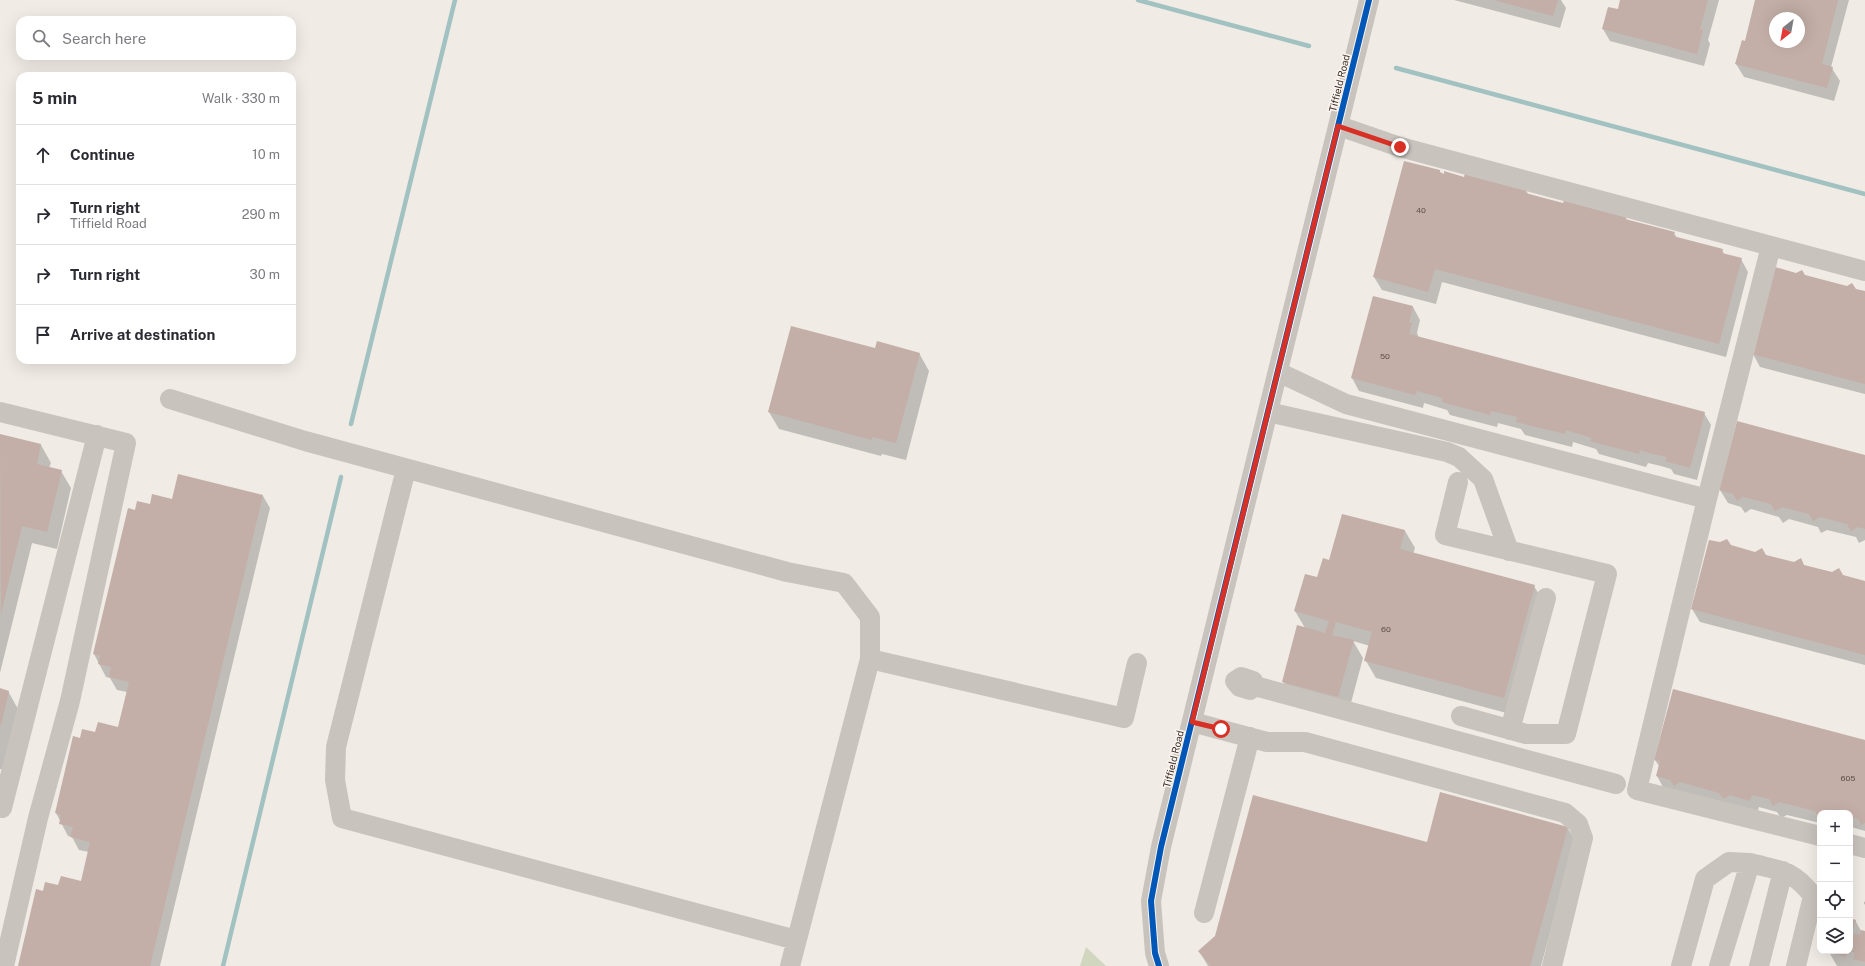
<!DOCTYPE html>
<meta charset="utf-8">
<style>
body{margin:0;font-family:"Public Sans",sans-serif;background:#f2f2f3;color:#2b2b33}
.controls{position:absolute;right:12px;bottom:12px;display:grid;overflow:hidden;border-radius:8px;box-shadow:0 4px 16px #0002}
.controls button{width:36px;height:36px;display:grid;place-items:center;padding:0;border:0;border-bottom:1px solid #e1e1e2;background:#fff;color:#2b2b33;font:20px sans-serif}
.compass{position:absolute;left:1769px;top:12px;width:36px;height:36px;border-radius:50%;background:#fff;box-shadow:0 4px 16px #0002;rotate:211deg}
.stop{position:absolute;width:12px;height:12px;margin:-9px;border:3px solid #d93025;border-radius:50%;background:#fff}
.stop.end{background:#d93025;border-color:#fff;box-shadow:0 1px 4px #0008}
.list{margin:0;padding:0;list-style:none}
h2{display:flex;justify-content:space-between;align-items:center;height:52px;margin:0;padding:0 16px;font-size:17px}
h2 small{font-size:13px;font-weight:400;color:#7c7c81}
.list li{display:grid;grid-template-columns:26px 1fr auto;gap:12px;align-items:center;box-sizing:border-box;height:60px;padding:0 16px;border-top:1px solid #e1e1e2}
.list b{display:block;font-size:15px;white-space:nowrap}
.list p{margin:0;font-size:13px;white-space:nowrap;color:#7c7c81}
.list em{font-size:13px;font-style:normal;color:#7c7c81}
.icon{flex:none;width:22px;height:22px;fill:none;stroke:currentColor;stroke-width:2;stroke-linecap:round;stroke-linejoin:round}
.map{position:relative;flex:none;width:1865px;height:966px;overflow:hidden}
.search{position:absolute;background:#fff;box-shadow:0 4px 16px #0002;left:16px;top:16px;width:280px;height:44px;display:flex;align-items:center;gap:10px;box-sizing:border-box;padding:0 14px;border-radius:12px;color:#7c7c81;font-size:15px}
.panel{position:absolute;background:#fff;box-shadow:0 4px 16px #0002;left:16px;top:72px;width:280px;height:292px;border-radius:12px}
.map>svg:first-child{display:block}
.green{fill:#d1d6bf}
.shadow{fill:#0003;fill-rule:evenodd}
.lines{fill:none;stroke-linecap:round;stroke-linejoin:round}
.stream{stroke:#a1c2c1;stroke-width:4.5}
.building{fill:#c3afa7;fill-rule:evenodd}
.path{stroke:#c2bbb6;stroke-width:2.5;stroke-dasharray:2 2;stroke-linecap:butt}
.minor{stroke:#c9c3be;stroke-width:20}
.cycleway-casing{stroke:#fbf5ee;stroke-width:8}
.cycleway{stroke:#0057b8;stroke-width:6}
.route{stroke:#d93025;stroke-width:5}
.labels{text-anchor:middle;stroke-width:3;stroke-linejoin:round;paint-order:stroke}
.number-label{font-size:8px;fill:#5d504a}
.street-label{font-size:10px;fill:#3b302b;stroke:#fbf5ee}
</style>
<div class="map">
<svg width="1865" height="966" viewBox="0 0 1865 966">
<rect width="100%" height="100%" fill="#f0ebe5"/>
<path class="green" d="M1086,947L1106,966H1080Z"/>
<path class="shadow" d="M1454,0H1561L1566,8L1560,28Z
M1621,0H1719L1708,40L1710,44L1704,66L1610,41L1603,29L1618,11Z
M1756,0H1849L1831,67L1840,81L1834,101L1744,77L1736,64L1745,42ZM1775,18H1799V42H1775Z
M1441,174L1526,190L1528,194L1564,204L1625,216L1628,221L1674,233L1677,238L1722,250L1725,255L1741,259L1748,272L1726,357L1442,282L1436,304L1382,290L1374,277Z
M1804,276L1865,292V394L1760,367L1753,354Z
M1373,297L1413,307L1420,320L1417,333L1419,338L1704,413L1711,425L1697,480L1674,474L1671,469L1661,466L1648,463L1646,467L1599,454L1596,449L1573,442L1572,447L1525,435L1521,429L1498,423L1497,427L1450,415L1447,410L1424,403L1423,408L1359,391L1352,378Z
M876,349L919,353L929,371L906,460L882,454L881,456L779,429L769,412Z
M0,435L41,445L51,463L49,468L61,471L71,488L57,549L32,543L0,673Z
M1865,456V540L1859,543L1856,537L1827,530L1821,533L1818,527L1789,519L1783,523L1779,517L1751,509L1745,513L1741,507L1728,503L1720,490Z
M263,496L270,508L160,966H19L44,892L59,886L82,882L89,852L79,850L72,837L68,836L56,813L74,737L81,739L96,733L118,728L127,692L117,690L110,678L106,677L94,654L136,511L151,505L173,501Z
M1405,531L1415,548L1413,554L1534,586L1544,603L1514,715L1376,678L1366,661L1370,646L1353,641L1363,658L1348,714L1293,699L1283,681L1305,628L1295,611L1330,561Z
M1730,546L1865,582V665L1700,622L1692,609Z
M0,689L8,691L18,709L4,770L0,769Z
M1865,741V831L1851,827L1850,830V813H1820V823L1787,815L1781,818L1777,812L1759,807L1757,813L1664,789L1657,776L1659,766L1655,760Z
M1567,827L1575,840L1541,966H1208L1199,951L1216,936L1428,844Z
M1850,919L1855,920L1861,931L1865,932V966H1837L1829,952L1850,951Z"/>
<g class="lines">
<path class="stream" d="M1138,0L1309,46
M1396,68L1865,194
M351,424L455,0
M223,966L341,477"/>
</g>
<path class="building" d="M1494,0H1558L1553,16Z
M1620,0H1708L1700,29L1703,30L1697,54L1602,29L1608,7L1618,9Z
M1755,0H1838L1822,64L1833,67L1827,88L1735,64L1742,40L1745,41ZM1775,18H1799V42H1775Z
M1404,161L1440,170V172L1444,174V171L1464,177L1465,173L1526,189L1525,193L1563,203L1565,198L1626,215L1625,219L1675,232L1673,236L1723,249L1722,253L1742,258L1719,344L1435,269L1428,292L1373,277Z
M1775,267L1796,273L1802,270L1805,275L1847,286L1852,283L1856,289L1865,291V384L1752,354Z
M1373,296L1413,306L1409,323H1412L1409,334L1705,412L1690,468L1665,461L1667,457L1653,454L1640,450L1639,454L1590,441L1592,438L1566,430L1565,434L1516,422L1517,417L1491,411L1490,415L1442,402V398L1417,391L1415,395L1351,378Z
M791,326L875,348L877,341L920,353L896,443L872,437V440L768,412Z
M1737,421L1865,455V529L1858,527L1851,531L1847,524L1820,517L1813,521L1809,514L1782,507L1775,511L1771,504L1743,497L1737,501L1733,494L1719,490Z
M0,434L41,444L37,464L62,470L47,532L22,526L1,614Z
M178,474L263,495L150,966H18L36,889L43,891L45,882L58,885L61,876L81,881L90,842L70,837L73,827L59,824L61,815L55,813L73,736L80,738L82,729L95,732L98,722L118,727L129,682L109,677L111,667L98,664L100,656L93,654L128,508L135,510L137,501L150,504L152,494L172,499Z
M1342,514L1405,530L1400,549L1535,585L1504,698L1364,661L1372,632L1336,622L1332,635L1354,640L1338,697L1282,682L1297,625L1325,633L1329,621L1294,611L1305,574L1317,577L1323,558L1329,560Z
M1727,539L1731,545L1755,552L1762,548L1766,555L1794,562L1801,558L1804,565L1832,572L1839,568L1843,575L1865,581V655L1691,609L1709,540L1720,542Z
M0,688L9,691L1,725H0Z
M1673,689L1865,740V823L1861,825L1858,819L1850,817V813H1820L1818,818L1815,811L1779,802L1773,806L1769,799L1752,795L1750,801L1730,795L1724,799L1719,793L1680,782L1674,786L1670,780L1656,776L1660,761L1654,760Z
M1440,792L1568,827L1530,966H1211L1198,951L1215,936L1253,795L1427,842Z
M1850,918L1856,920L1852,933L1860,935L1861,930L1865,931V962L1853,959L1855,953L1850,951Z
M1829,951H1848L1846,957L1828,952Z"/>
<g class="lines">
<path class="path" d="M1864,903H1865"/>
<path class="minor" d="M1339,126L1400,147L1865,271
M1278,372L1346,404L1707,499L1637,790L1820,836
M170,399L305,441L787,572L844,583L870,617V659L1124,718L1137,663
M0,412L126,443L70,701L38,818L4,966
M1268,412L1447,452L1459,457L1483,479L1509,551
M406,469L336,747L335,780L342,818L796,940
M1458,482L1445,535L1607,574L1566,734H1526L1461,716
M1707,499L1771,246
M1241,677L1253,681L1255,686L1250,690L1240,687L1235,681Z
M1255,686L1616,784
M1192,722L1267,742H1305L1565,813L1578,824L1583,838L1552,966
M1510,730L1546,598
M0,807L2,808L97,435
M1850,844L1865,848
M1750,863C1781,871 1792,869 1813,896L1796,966
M1204,913L1250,737
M790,966L870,659
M1159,966L1155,953L1151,901L1161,847L1369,0
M1681,966L1705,879L1729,862L1750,863L1719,966
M1759,966L1783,871"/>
<defs>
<path id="cycleway" d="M1159,966L1155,953L1151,901L1161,847L1369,0"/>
</defs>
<use href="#cycleway" class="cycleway-casing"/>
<use href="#cycleway" class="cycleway"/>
</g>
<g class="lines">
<path class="route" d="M1221,729L1192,722L1338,126L1400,147"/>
</g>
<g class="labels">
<g class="number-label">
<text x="1421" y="213">40</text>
<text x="1385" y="359">50</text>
<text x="1386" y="632">60</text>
<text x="1848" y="781">605</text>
</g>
<g class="street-label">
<text transform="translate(1339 83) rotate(-76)" y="4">Tiffield Road</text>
<text transform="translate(1173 759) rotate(-76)" y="4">Tiffield Road</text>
</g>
</g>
</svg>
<div class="controls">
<button>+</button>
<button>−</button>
<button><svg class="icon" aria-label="locate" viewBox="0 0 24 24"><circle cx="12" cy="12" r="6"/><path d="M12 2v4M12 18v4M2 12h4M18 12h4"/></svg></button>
<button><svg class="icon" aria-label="layers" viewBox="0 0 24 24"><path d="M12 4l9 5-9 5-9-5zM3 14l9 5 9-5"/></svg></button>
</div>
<svg class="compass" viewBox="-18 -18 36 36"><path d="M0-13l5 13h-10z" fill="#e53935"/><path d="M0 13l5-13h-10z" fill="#7c7c81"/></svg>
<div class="stop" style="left:1221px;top:729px"></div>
<div class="stop end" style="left:1400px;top:147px"></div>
<div class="search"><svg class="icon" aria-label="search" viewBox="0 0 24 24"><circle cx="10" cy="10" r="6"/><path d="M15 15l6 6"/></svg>Search here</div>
<section class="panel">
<h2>5 min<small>Walk · 330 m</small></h2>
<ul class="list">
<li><svg class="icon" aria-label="ahead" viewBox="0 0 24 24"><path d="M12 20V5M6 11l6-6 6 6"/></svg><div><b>Continue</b></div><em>10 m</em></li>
<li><svg class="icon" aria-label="right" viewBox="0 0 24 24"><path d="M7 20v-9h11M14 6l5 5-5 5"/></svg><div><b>Turn right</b><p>Tiffield Road</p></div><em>290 m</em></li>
<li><svg class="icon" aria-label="right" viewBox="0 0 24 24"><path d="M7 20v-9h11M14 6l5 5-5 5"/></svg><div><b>Turn right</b></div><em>30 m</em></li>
<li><svg class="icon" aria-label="arrive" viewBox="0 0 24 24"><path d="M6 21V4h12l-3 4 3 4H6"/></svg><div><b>Arrive at destination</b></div></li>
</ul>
</section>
</div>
